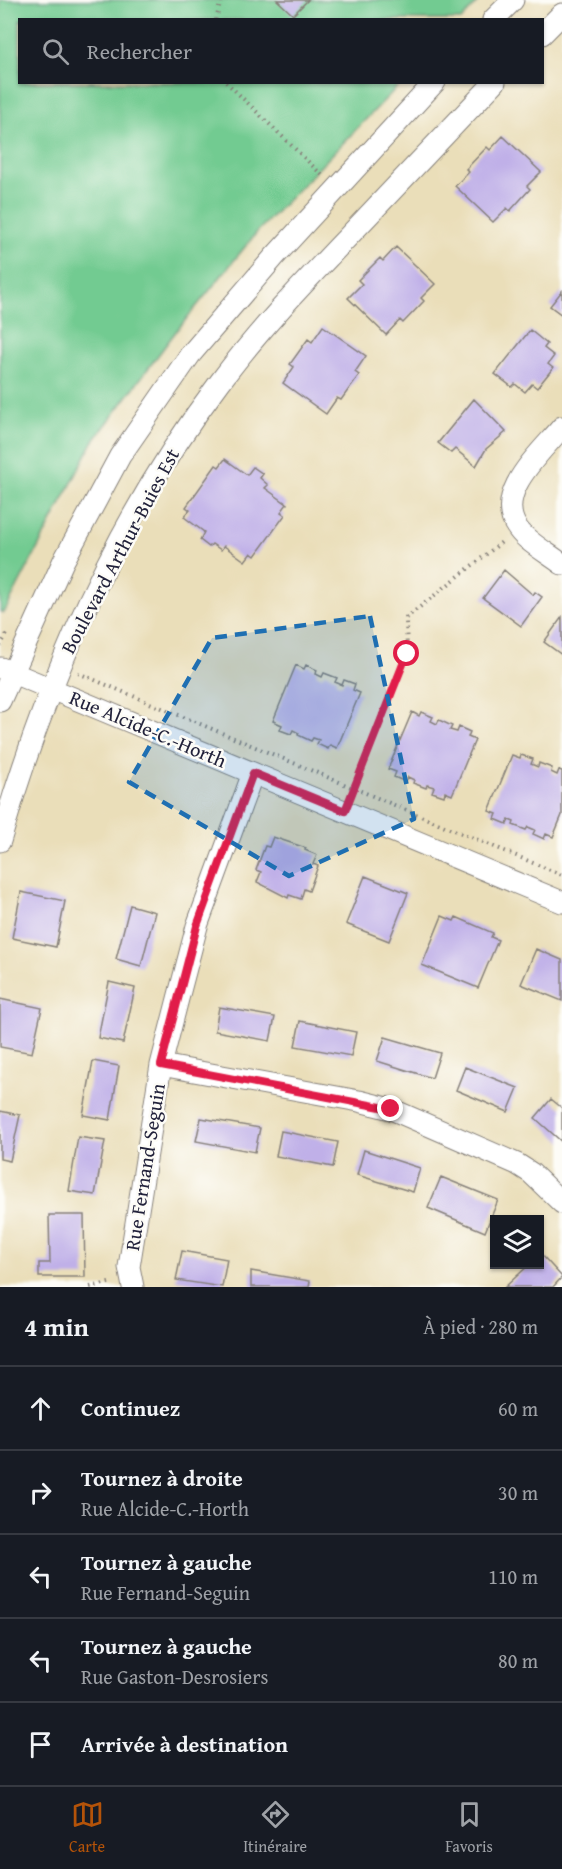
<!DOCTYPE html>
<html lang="fr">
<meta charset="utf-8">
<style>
body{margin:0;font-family:"Gentium Book Plus",serif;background:#242831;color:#f1f3f6}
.controls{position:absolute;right:18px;bottom:18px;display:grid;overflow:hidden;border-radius:0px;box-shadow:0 2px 4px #0004}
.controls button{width:54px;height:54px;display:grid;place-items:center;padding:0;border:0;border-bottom:2px solid #363941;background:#171b24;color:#f1f3f6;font:30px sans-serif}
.stop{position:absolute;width:18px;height:18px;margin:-14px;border:4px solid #e11d48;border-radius:50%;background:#fff}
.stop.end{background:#e11d48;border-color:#fff;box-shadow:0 2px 6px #0008}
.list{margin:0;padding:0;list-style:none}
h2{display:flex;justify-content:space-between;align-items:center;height:78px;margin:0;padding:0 24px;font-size:26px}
h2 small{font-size:20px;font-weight:400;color:#9ea1a6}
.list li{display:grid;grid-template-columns:39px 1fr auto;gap:18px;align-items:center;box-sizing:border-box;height:84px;padding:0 24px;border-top:2px solid #363941}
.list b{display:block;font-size:22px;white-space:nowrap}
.list p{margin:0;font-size:20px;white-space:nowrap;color:#9ea1a6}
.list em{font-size:20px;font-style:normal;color:#9ea1a6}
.icon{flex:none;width:33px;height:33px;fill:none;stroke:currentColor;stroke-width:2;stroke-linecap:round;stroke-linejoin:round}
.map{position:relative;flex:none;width:562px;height:1287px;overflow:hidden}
.search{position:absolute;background:#171b24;box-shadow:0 2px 4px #0004;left:18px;right:18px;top:18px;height:66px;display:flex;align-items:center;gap:15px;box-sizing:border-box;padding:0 21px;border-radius:0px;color:#9ea1a6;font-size:22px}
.sheet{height:498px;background:#171b24}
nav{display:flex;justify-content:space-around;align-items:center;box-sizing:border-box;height:84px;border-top:2px solid #363941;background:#171b24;font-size:16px;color:#9ea1a6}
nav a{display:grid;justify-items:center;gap:3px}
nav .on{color:#b45309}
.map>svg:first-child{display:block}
.green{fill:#72cb91;stroke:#4a7666;stroke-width:1.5}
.building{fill:#c0b0e8}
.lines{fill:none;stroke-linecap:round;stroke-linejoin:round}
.minor-casing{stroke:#86807a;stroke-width:23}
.path{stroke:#86807a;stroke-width:4;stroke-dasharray:1.5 4.5;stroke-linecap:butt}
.minor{stroke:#fff;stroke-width:21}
.route{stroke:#e11d48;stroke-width:8}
.marked{fill:#1f6fb2;fill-opacity:0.2;stroke:#1f6fb2;stroke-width:4.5;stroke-dasharray:12 8;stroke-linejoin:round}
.labels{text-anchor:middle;stroke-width:5;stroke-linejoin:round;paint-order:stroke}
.street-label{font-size:20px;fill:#22223b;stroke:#fdfcf7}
</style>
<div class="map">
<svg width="562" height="1287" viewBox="0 0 562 1287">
<rect width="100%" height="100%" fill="#fdfcf7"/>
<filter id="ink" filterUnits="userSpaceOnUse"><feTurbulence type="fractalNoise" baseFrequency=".0167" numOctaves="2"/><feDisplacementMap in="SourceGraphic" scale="12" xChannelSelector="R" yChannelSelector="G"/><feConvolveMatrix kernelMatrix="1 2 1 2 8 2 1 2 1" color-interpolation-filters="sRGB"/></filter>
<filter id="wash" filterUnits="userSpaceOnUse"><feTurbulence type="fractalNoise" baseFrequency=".008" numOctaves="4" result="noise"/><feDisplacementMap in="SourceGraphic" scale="24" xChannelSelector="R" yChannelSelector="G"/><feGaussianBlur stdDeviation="1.35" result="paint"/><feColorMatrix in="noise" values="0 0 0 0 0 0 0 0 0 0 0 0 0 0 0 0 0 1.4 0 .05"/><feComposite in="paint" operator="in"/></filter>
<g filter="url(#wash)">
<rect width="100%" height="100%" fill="#eadeb9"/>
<path class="green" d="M0,0H480L461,20H20V82L401,83L258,231L174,334L93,442L4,613L0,612Z"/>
<g id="blocks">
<path class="building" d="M277,0H308L293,15Z
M503,136L541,172L527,186L530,189L510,211L507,208L493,222L455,186L469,172L466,169L487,147L490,150Z
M396,247L435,284L421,298L424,301L403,323L400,320L386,335L348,298L362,284L358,280L380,258L383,261Z
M562,291V315L550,306Z
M323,326L366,356L355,372L359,375L341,400L337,398L326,414L283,383L294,367L290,364L308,339L312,342Z
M530,330L547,344L544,348L554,356L548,364L553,368L537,388L532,384L525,392L515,384L512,387L495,374Z
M474,399L506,432L486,449L476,466L455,449L451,453L438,443Z
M225,459L247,475L253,467L263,474L260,478L268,485L265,488L287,504L281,512L285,515L255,556L251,553L245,561L224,546L221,550L212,544L209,547L200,540L204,532L184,517L190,510L186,507L216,465L219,467Z
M504,570L533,595L535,592L542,597L521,626L483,598Z
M562,617V655L544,642Z
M296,665L304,669L306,665L317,670L316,674L322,677L324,673L337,678L335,682L342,685L344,680L355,684L353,690L360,693L337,748L330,745L328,749L317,744L319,740L313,738L311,741L298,735L299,733L293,730L291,734L280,730L282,725L273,721Z
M412,712L419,716L421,712L433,717L431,721L437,724L439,720L452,726L450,730L457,732L459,727L470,732L468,737L475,740L452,795L445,792L444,796L432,792L434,787L427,785L426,788L413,783L414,780L408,777L406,782L394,777L396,772L388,769Z
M512,755L520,758L521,755L533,759L531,764L538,767L539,763L552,768L551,772L557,775L559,770L562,771V815L553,837L546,834L544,839L533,834L535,830L528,827L526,830L513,825L514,822L509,820L507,824L495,819L497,814L489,811Z
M273,837L306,848L305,850L317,855L313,864L318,866L309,891L304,889L301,899L289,895L288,898L257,882L261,872L256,870L265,846L269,847Z
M365,876L408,893L389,941L346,924Z
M21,892L65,901L56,947L12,938Z
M130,905L155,912L141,966L116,959Z
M442,916L454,921L456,917L493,933L491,937L498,940L478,988L422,965Z
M536,949L562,960V1001L521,984Z
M109,982L135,988L123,1043L98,1038Z
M0,999L42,1008L32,1053L0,1047Z
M219,1007L275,1017L270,1041L215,1031Z
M300,1021L356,1032L351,1056L295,1046Z
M385,1037L440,1053L432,1078L377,1061Z
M93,1061L119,1066L110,1120L83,1115Z
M465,1067L518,1088L508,1112L456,1090Z
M551,1099L562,1108V1142L535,1118Z
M0,1111L20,1115L10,1161L0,1159Z
M201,1118L260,1128L255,1152L196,1141Z
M281,1131L338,1142L333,1167L276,1156Z
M78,1137L105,1141L95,1195L69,1191Z
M364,1150L420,1168L413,1192L357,1175Z
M441,1177L498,1200L485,1232L428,1208Z
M49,1215H84L85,1277H39V1263H50Z
M182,1251L227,1259L222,1287L176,1280Z
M541,1254L562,1277L553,1287H505L530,1264H540Z
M251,1271L310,1281L309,1287H251Z"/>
</g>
</g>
<g filter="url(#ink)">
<use href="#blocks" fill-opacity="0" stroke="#86807a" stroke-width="1.5"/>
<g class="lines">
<defs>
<path id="minor" d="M493,20L513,0
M542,34L562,14
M562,427C541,453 492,494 518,529C528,543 548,553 562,564
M1,668L562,902
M0,701L63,562L120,456L190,355L275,256L435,82
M0,841C47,678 117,518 220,382C258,331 302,285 345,240C395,187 445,135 495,82
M161,1065L359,1101L391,1109L517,1164L531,1173L562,1203
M133,1287L129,1267L161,1065L180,991L197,926L253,773"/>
</defs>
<use href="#minor" class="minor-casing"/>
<path class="path" d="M216,20L221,0
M226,82L323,176
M0,646L7,634
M78,673L562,875
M354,788L407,654L406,618L503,541
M90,1287L113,1282"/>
<use href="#minor" class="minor"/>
</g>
</g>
<g class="lines" filter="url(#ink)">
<path class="route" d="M391,1109L161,1065L197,926L253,773L345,811L407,654"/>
</g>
<path class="marked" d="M370,616L414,819L289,876L129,782L212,638Z"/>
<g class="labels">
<g class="street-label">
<text transform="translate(120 551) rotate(-62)" y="7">Boulevard Arthur-Buies Est</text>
<text transform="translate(148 729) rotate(23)" y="7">Rue Alcide-C.-Horth</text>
<text transform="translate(145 1167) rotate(-81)" y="7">Rue Fernand-Seguin</text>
</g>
</g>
</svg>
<div class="controls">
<button><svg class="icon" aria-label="layers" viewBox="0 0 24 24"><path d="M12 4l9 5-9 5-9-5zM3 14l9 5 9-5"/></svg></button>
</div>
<div class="stop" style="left:407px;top:654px"></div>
<div class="stop end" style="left:391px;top:1109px"></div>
<div class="search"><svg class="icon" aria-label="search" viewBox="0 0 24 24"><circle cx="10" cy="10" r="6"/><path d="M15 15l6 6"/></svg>Rechercher</div>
</div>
<section class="sheet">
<h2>4 min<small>À pied · 280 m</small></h2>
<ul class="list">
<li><svg class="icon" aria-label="ahead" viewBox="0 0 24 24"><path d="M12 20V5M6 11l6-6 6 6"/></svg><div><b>Continuez</b></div><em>60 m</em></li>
<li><svg class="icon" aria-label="right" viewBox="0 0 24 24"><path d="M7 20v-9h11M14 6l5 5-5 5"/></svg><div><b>Tournez à droite</b><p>Rue Alcide-C.-Horth</p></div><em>30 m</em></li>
<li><svg class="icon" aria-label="left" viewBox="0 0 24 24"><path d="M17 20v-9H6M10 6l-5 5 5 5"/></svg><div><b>Tournez à gauche</b><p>Rue Fernand-Seguin</p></div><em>110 m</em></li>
<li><svg class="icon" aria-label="left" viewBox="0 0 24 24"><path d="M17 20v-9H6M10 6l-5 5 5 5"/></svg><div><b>Tournez à gauche</b><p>Rue Gaston-Desrosiers</p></div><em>80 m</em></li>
<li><svg class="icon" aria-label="arrive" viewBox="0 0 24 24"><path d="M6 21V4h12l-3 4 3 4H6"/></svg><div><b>Arrivée à destination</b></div></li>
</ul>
</section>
<nav>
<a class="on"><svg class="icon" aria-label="map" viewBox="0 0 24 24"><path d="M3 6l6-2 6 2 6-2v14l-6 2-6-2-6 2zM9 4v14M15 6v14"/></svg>Carte</a>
<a><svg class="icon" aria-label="directions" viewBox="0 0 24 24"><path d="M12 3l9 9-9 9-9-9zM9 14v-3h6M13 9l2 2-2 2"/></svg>Itinéraire</a>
<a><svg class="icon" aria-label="saved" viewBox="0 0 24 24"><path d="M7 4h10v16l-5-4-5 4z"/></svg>Favoris</a>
</nav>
